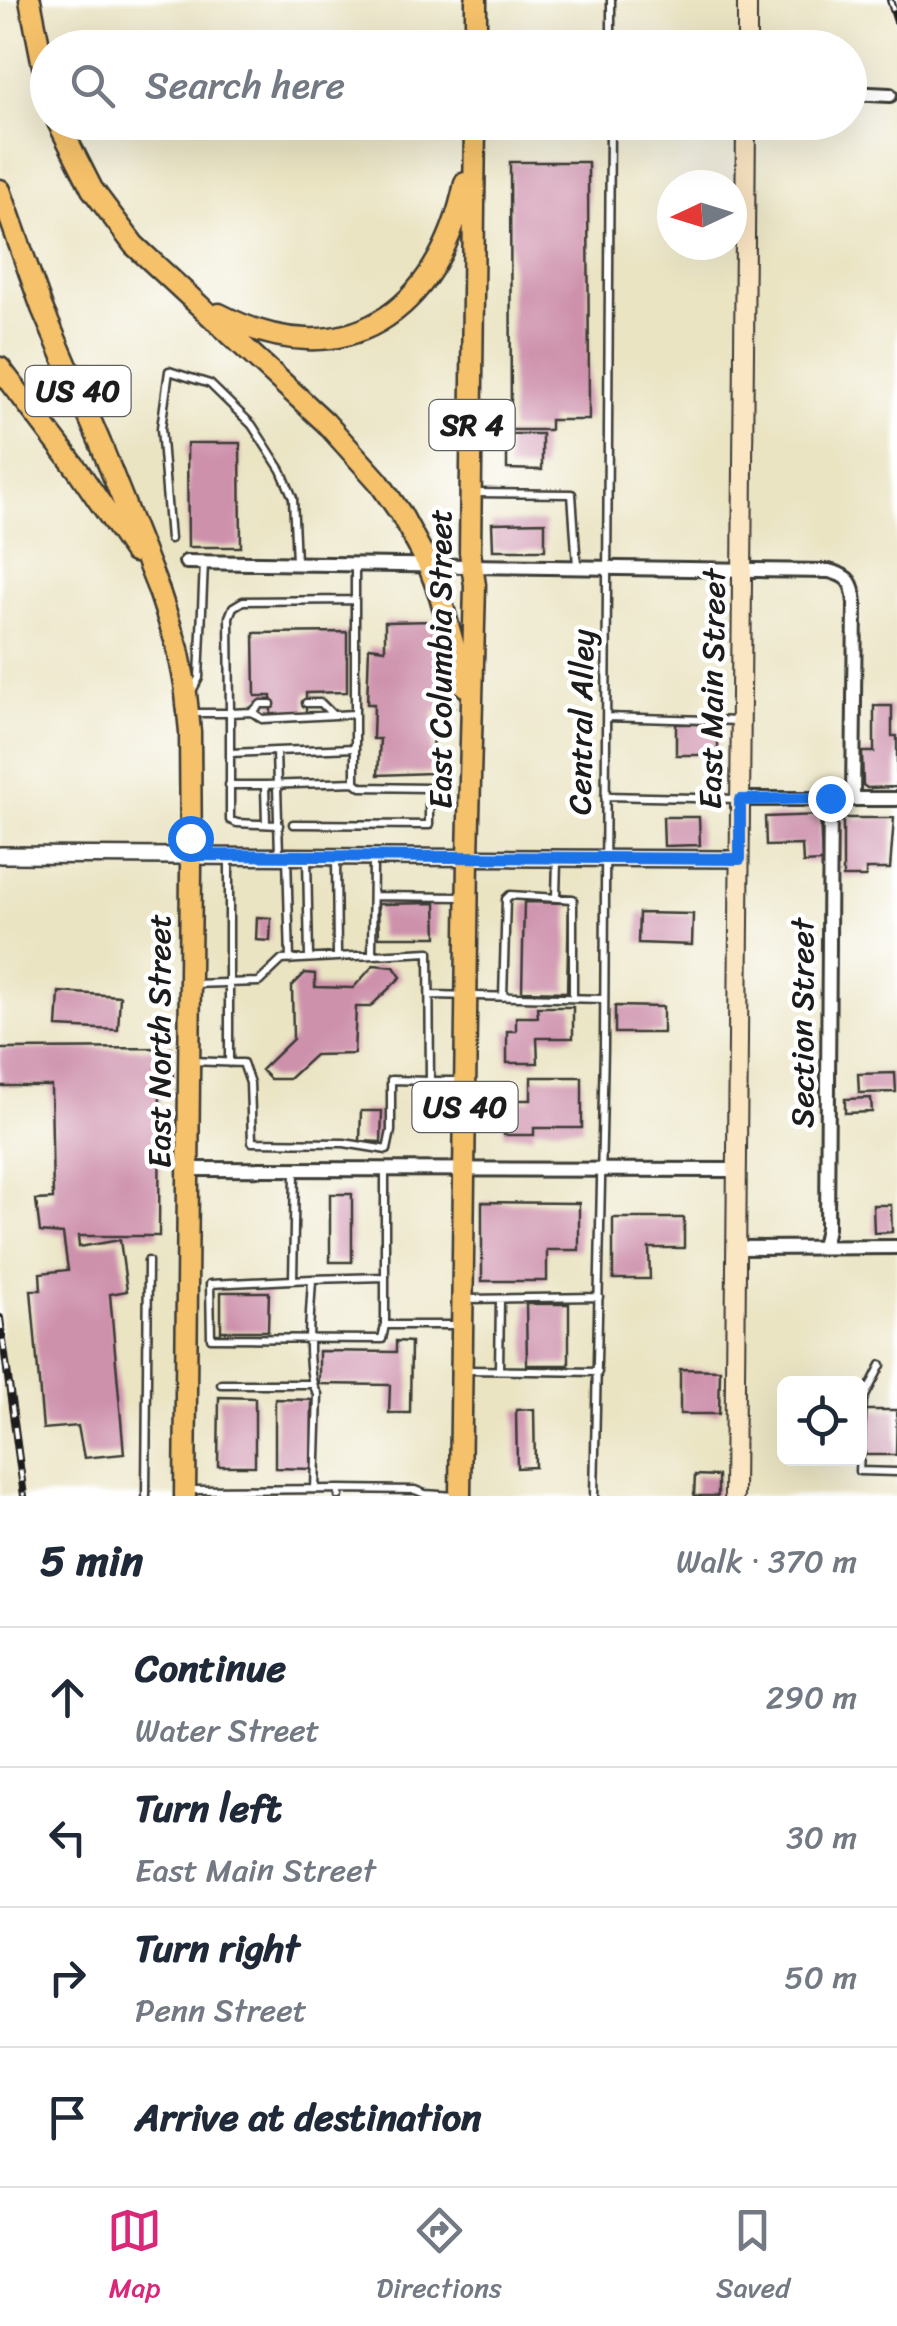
<!DOCTYPE html>
<meta charset="utf-8">
<style>
body{margin:0;font-family:Sriracha,sans-serif;background:#f6f6f7;color:#1f2937}
.controls{position:absolute;right:30px;bottom:30px;display:grid;overflow:hidden;border-radius:15px;box-shadow:0 10px 40px #0002}
.controls button{width:90px;height:90px;display:grid;place-items:center;padding:0;border:0;border-bottom:2px solid #e0e1e3;background:#fff;color:#1f2937;font:50px sans-serif}
.compass{position:absolute;left:657px;top:170px;width:90px;height:90px;border-radius:50%;background:#fff;box-shadow:0 10px 40px #0002;rotate:266deg}
.stop{position:absolute;width:30px;height:30px;margin:-22px;border:8px solid #1a73e8;border-radius:50%;background:#fff}
.stop.end{background:#1a73e8;border-color:#fff;box-shadow:0 2px 10px #0008}
.list{margin:0;padding:0;list-style:none}
h2{display:flex;justify-content:space-between;align-items:center;height:130px;margin:0;padding:0 40px;font-size:42px}
h2 small{font-size:32px;font-weight:400;color:#747a83}
.list li{display:grid;grid-template-columns:65px 1fr auto;gap:30px;align-items:center;box-sizing:border-box;height:140px;padding:0 40px;border-top:2px solid #e0e1e3}
.list b{display:block;font-size:38px;white-space:nowrap}
.list p{margin:0;font-size:32px;white-space:nowrap;color:#747a83}
.list em{font-size:32px;font-style:normal;color:#747a83}
.icon{flex:none;width:55px;height:55px;fill:none;stroke:currentColor;stroke-width:2;stroke-linecap:round;stroke-linejoin:round}
.map{position:relative;flex:none;width:897px;height:1496px;overflow:hidden}
.search{position:absolute;background:#fff;box-shadow:0 10px 40px #0002;left:30px;right:30px;top:30px;height:110px;display:flex;align-items:center;gap:25px;box-sizing:border-box;padding:0 35px;border-radius:55px;color:#747a83;font-size:38px}
.sheet{height:690px;background:#fff}
nav{display:flex;justify-content:space-around;align-items:center;box-sizing:border-box;height:140px;border-top:2px solid #e0e1e3;background:#fff;font-size:28px;color:#747a83}
nav a{display:grid;justify-items:center;gap:5px}
nav .on{color:#db2777}
.map>svg:first-child{display:block}
.building{fill:#ce91ac}
.lines{fill:none;stroke-linecap:round;stroke-linejoin:round}
.service-casing{stroke:#3b3a35;stroke-width:11}
.minor-casing{stroke:#3b3a35;stroke-width:18}
.tertiary-casing{stroke:#3b3a35;stroke-width:20}
.secondary-casing{stroke:#3b3a35;stroke-width:22}
.primary-casing{stroke:#3b3a35;stroke-width:25}
.service{stroke:#fff;stroke-width:6}
.minor{stroke:#fff;stroke-width:12}
.tertiary{stroke:#fff;stroke-width:15}
.secondary{stroke:#fbe6c4;stroke-width:18}
.primary{stroke:#f5c16b;stroke-width:20}
.rail-casing{stroke:#1c1c1c;stroke-width:8}
.rail{stroke:#fff;stroke-width:4;stroke-dasharray:11;stroke-linecap:butt}
.route{stroke:#1a73e8;stroke-width:12}
.labels{text-anchor:middle;stroke-width:9;stroke-linejoin:round;paint-order:stroke}
.shield{fill:#fff;stroke:#606060;stroke-width:2.5}
.shield-label{font-size:30px;font-weight:bold;fill:#1c1c1c}
.street-label{font-size:32px;fill:#1c1c1c;stroke:#fff}
</style>
<div class="map">
<svg width="897" height="1496" viewBox="0 0 897 1496">
<rect width="100%" height="100%" fill="#fff"/>
<filter id="ink" filterUnits="userSpaceOnUse"><feTurbulence type="fractalNoise" baseFrequency=".01" numOctaves="2"/><feDisplacementMap in="SourceGraphic" scale="20" xChannelSelector="R" yChannelSelector="G"/><feConvolveMatrix kernelMatrix="1 2 1 2 8 2 1 2 1" color-interpolation-filters="sRGB"/></filter>
<filter id="wash" filterUnits="userSpaceOnUse"><feTurbulence type="fractalNoise" baseFrequency=".0048" numOctaves="4" result="noise"/><feDisplacementMap in="SourceGraphic" scale="40" xChannelSelector="R" yChannelSelector="G"/><feGaussianBlur stdDeviation="2.25" result="paint"/><feColorMatrix in="noise" values="0 0 0 0 0 0 0 0 0 0 0 0 0 0 0 0 0 1.4 0 .05"/><feComposite in="paint" operator="in"/></filter>
<g filter="url(#wash)">
<rect width="100%" height="100%" fill="#eae4c3"/>
<g id="blocks">
<path class="building" d="M510,162H588L589,420H550V430H511Z
M507,434H542V470L507,469Z
M187,443H240L241,547H188Z
M545,522V550H493L492,523Z
M437,621L454,708L434,712L431,773L378,775L380,739H373L374,704H367L369,647L385,649V622Z
M347,632V692L306,693V715L271,716V696H255L254,633Z
M874,706H892V736H897V787L867,788L863,785L862,752H874Z
M676,724H718V755H676Z
M820,815L822,862L803,863L802,845L766,846L765,817Z
M663,817H699L700,845L664,846Z
M843,818H894L890,869H866V877H843Z
M524,902L569,903L567,992L522,991Z
M436,903L437,937H379L378,904Z
M639,913L693,914L692,945L638,943Z
M257,917L271,918L270,941L256,940Z
M374,965L394,967L401,977L370,1007H356L354,1054L315,1055L289,1079H270L261,1070L293,1039L292,986L305,973L315,974V987L353,988Z
M59,992L120,996L118,1030L57,1027Z
M615,1006L663,1007V1033H615Z
M537,1007H573V1038H537L538,1063H507V1031H516V1017H538Z
M172,1048L173,1084H160L159,1236H78L79,1247L120,1240L127,1291L110,1294L124,1454L84,1458L78,1426L43,1429L31,1290H41L40,1273L68,1270L63,1234L40,1232L36,1200L53,1199L51,1086H0V1049Z
M895,1073L896,1092L859,1093L858,1074Z
M531,1077H582V1128H534V1135H504V1100H531Z
M871,1098L872,1112L845,1113V1099Z
M361,1111H382L381,1142L360,1141Z
M330,1194H352V1262H330Z
M482,1202L579,1203V1250H547V1281H482Z
M873,1205H891L892,1232L874,1233Z
M613,1218H684V1248H649L650,1279H613Z
M221,1292H269L268,1331H221Z
M526,1304H569V1365H527Z
M396,1341L411,1342L410,1413H389L390,1385L319,1384V1351L396,1352Z
M680,1369L720,1370L719,1414H680Z
M219,1397L255,1398V1466H218Z
M275,1399L312,1400L311,1469L275,1468Z
M534,1409L535,1467L517,1468L516,1410Z
M865,1410H897L896,1455H865Z
M695,1475L718,1476V1496H694Z"/>
</g>
</g>
<g filter="url(#ink)">
<use href="#blocks" fill-opacity="0" stroke="#3b3a35" stroke-width="2.5"/>
<g class="lines">
<defs>
<path id="service" d="M611,0V48
M475,493L572,494L577,566
M170,539L161,428L169,371L210,384L252,425L281,470L293,498L296,561
M193,689L199,678L204,563
M306,703H321L331,713
M271,704H261L252,712L230,713L229,617L233,607L243,601L355,600
M252,712L262,719L354,714
M192,713H230V753L276,751
M606,717L740,721
M230,753V820L237,823L279,825
M229,785H265
M605,796L739,799
M266,824L265,785L355,782
M293,824L429,825V788L361,787L355,782V748
M279,854L276,751L355,748V563
M229,856V1063
M287,856L290,960
M307,857L309,958
M336,857L337,955
M373,896L462,897
M556,897L557,860
M372,954L373,860
M430,995L603,999
M503,997L506,899L510,895L573,899V998
M191,1061L243,1063L250,1083L252,1142L344,1143L387,1150L391,1131V1080L430,1081L429,952L282,960L259,982L192,984
M430,1081H464
M385,1170V1325H460
M312,1279L385,1277
M293,1280L295,1171
M468,1299L599,1297
M881,1365L863,1400L859,1471L897,1472
M466,1370L598,1372
M499,1370L500,1300
M221,1384H310
M315,1489L318,1394C303,1374 311,1306 312,1279L210,1284L211,1338L382,1339L385,1325
M191,1490L339,1489
M146,1496L148,1261
M339,1496V1489L415,1490L425,1494L454,1496
M594,1496L604,1047L610,122"/>
<path id="minor" d="M850,93L890,95
M186,562L829,571C850,576 853,583 855,603L853,799
M741,799H897
M188,1169L738,1170
M823,1247L827,1228L830,798
M737,1248L897,1247"/>
<path id="tertiary" d="M0,855L740,859"/>
<path id="secondary" d="M747,48V0
M734,1496L746,122"/>
<path id="primary" d="M30,0L48,91
M476,48V0
M58,122L92,189L134,245L325,422L378,481L401,514L428,564L440,596L465,686
M0,190L42,308L101,445L159,591L178,649L185,684L190,732L191,869L185,1496
M219,314C345,379 439,312 465,183
M0,368L77,469L134,552
M460,1496L468,857L475,585L470,552L475,122"/>
</defs>
<use href="#service" class="service-casing"/>
<use href="#minor" class="minor-casing"/>
<use href="#tertiary" class="tertiary-casing"/>
<use href="#secondary" class="secondary-casing"/>
<use href="#primary" class="primary-casing"/>
<use href="#service" class="service"/>
<use href="#minor" class="minor"/>
<use href="#tertiary" class="tertiary"/>
<use href="#secondary" class="secondary"/>
<use href="#primary" class="primary"/>
<defs>
<path id="rail" d="M890,0L897,22
M0,1318L24,1496"/>
</defs>
<use href="#rail" class="rail-casing"/>
<use href="#rail" class="rail"/>
</g>
</g>
<g class="lines" filter="url(#ink)">
<path class="route" d="M190,838L191,855L740,859V800L830,798"/>
</g>
<g class="labels">
<g class="shield">
<rect x="25.5" y="366" width="105" height="50" rx="8"/>
<rect x="429.5" y="400" width="85" height="50" rx="8"/>
<rect x="412.5" y="1082" width="105" height="50" rx="8"/>
</g>
<g class="shield-label">
<text x="78" y="401">US 40</text>
<text x="472" y="435">SR 4</text>
<text x="465" y="1117">US 40</text>
</g>
<g class="street-label">
<text transform="translate(440 659) rotate(-90)" y="11">East Columbia Street</text>
<text transform="translate(712 689) rotate(-89)" y="11">East Main Street</text>
<text transform="translate(581 722) rotate(-89)" y="11">Central Alley</text>
<text transform="translate(802 1023) rotate(-90)" y="11">Section Street</text>
<text transform="translate(159 1041) rotate(-90)" y="11">East North Street</text>
</g>
</g>
</svg>
<div class="controls">
<button><svg class="icon" aria-label="locate" viewBox="0 0 24 24"><circle cx="12" cy="12" r="6"/><path d="M12 2v4M12 18v4M2 12h4M18 12h4"/></svg></button>
</div>
<svg class="compass" viewBox="-18 -18 36 36"><path d="M0-13l5 13h-10z" fill="#e53935"/><path d="M0 13l5-13h-10z" fill="#747a83"/></svg>
<div class="stop" style="left:190px;top:838px"></div>
<div class="stop end" style="left:830px;top:798px"></div>
<div class="search"><svg class="icon" aria-label="search" viewBox="0 0 24 24"><circle cx="10" cy="10" r="6"/><path d="M15 15l6 6"/></svg>Search here</div>
</div>
<section class="sheet">
<h2>5 min<small>Walk · 370 m</small></h2>
<ul class="list">
<li><svg class="icon" aria-label="ahead" viewBox="0 0 24 24"><path d="M12 20V5M6 11l6-6 6 6"/></svg><div><b>Continue</b><p>Water Street</p></div><em>290 m</em></li>
<li><svg class="icon" aria-label="left" viewBox="0 0 24 24"><path d="M17 20v-9H6M10 6l-5 5 5 5"/></svg><div><b>Turn left</b><p>East Main Street</p></div><em>30 m</em></li>
<li><svg class="icon" aria-label="right" viewBox="0 0 24 24"><path d="M7 20v-9h11M14 6l5 5-5 5"/></svg><div><b>Turn right</b><p>Penn Street</p></div><em>50 m</em></li>
<li><svg class="icon" aria-label="arrive" viewBox="0 0 24 24"><path d="M6 21V4h12l-3 4 3 4H6"/></svg><div><b>Arrive at destination</b></div></li>
</ul>
</section>
<nav>
<a class="on"><svg class="icon" aria-label="map" viewBox="0 0 24 24"><path d="M3 6l6-2 6 2 6-2v14l-6 2-6-2-6 2zM9 4v14M15 6v14"/></svg>Map</a>
<a><svg class="icon" aria-label="directions" viewBox="0 0 24 24"><path d="M12 3l9 9-9 9-9-9zM9 14v-3h6M13 9l2 2-2 2"/></svg>Directions</a>
<a><svg class="icon" aria-label="saved" viewBox="0 0 24 24"><path d="M7 4h10v16l-5-4-5 4z"/></svg>Saved</a>
</nav>
